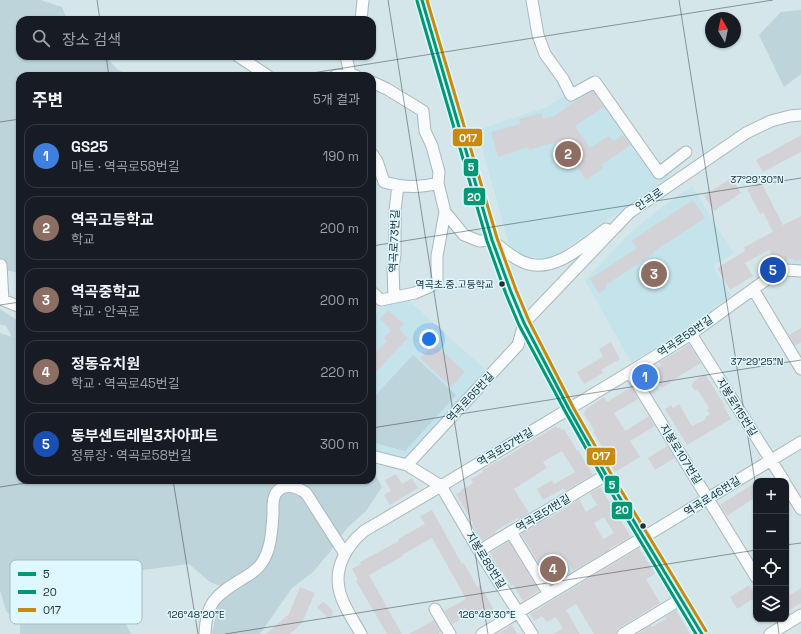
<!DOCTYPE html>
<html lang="ko">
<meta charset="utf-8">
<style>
body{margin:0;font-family:"Space Grotesk","Noto Sans KR",sans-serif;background:#20242c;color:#f1f3f6}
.controls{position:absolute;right:12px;bottom:12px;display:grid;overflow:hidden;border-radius:8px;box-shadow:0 1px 3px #0004}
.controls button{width:36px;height:36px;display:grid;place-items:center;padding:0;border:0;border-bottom:1px solid #363941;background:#171b24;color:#f1f3f6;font:20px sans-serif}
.compass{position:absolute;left:705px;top:12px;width:36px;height:36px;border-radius:50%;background:#171b24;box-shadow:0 1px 3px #0004;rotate:351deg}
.you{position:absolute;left:429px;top:339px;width:14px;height:14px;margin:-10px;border:3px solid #fff;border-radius:50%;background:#1a73e8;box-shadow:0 0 0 6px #1a73e833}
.badge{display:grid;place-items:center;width:26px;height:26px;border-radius:50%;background:#617073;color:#fff;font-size:13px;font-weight:700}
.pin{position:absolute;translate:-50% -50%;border:2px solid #fff;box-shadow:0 1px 4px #0006}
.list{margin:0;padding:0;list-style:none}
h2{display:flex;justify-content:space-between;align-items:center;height:52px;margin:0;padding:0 16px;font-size:17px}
h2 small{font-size:13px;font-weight:400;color:#9ea1a6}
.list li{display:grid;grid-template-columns:26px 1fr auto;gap:12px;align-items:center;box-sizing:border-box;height:64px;margin:0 8px 8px;padding:0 8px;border:1px solid #363941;border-radius:12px}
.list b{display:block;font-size:15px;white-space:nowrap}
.list p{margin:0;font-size:13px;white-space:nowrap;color:#9ea1a6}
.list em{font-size:13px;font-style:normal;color:#9ea1a6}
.icon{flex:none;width:22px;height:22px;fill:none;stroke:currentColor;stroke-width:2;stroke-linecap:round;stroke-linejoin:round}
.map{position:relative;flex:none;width:801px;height:634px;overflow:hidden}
.search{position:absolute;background:#171b24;box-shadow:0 1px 3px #0004;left:16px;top:16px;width:360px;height:44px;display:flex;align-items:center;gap:10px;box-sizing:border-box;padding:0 14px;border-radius:12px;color:#9ea1a6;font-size:15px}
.panel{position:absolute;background:#171b24;box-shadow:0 1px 3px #0004;left:16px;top:72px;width:360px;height:412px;border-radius:12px}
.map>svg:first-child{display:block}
.built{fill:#c4e3eb}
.green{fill:#bcd4da}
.building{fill:#d3d3d7;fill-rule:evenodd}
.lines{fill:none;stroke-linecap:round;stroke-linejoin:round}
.minor-casing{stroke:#aab8bc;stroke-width:13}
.minor{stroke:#f9fbfc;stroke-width:11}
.bus-1-casing{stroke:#ddf8ff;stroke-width:6}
.bus-2-casing{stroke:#ddf8ff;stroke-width:6}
.bus-3-casing{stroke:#ddf8ff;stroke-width:6}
.bus-1{stroke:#009775;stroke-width:3}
.bus-2{stroke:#009775;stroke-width:3}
.bus-3{stroke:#c98a0a;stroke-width:3}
.ticks{fill:none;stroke:#233033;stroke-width:1;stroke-opacity:0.45}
.bus-dot{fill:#233033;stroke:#ddf8ff;stroke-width:1.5}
.labels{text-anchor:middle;stroke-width:3;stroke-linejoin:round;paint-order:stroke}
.bus-label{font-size:10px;fill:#233033;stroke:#ddf8ff;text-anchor:end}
.street-label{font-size:11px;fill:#233033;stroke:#ddf8ff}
.key{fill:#ddf8ff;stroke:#a5bcc2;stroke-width:1}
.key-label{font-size:11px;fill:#233033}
.ticks-label{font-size:10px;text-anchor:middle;fill:#233033;stroke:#ddf8ff;stroke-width:3;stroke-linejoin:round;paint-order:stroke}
.line-badge{stroke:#ddf8ff;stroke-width:1.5}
.badge-label{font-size:11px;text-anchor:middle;font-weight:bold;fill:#fff}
</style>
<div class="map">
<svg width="801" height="634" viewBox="0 0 801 634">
<rect width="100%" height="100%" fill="#d4e6ea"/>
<path class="built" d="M594,76L669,178L552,258L524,257L509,244L477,130L547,107Z
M692,186L733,253L716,264L714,268L731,296L686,330L631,362L585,280L631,232L657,211Z
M801,240V266L788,263L782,264L771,268L765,258Z
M406,298L488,372L406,459L372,450V318L388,301Z
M558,549L573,574L548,589L533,563Z"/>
<path class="green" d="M0,0H40L62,7L67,20H20V56H105L118,70L133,76H20V273L0,269Z
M801,10V74L784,87L759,35L781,12Z
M0,309L20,322V480H372V469L382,487L366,511L347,528L329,553L313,572L292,588L260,634H212L218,604L233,591L210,582L189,564L135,571L129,595L121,600L126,624L131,634H20V625L6,611L0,590V333L12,337L6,326L0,324Z
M413,355L456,395L405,451L372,442V399Z"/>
<path class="building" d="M593,91L604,107L575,126L590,148L609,136L613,141L623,135L631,145L601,165L603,168L586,180L559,141L529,150L528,147L498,157L491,132L520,124L519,119L541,113L543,119L554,116L580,98Z
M801,135V152L763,172L756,160Z
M731,178L741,193L714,211L704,196Z
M761,182L783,225L801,216V259L795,262L792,258L785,262L784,260L776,264L769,250L745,263L753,276L730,290L717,268L745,251L744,247L773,232L763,212L760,214L747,189Z
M693,200L705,218L653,252V254L606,285L607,287L599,293L590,279L637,248L631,241Z
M388,310L404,324L399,329L408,338L372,376V350L375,353L387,341L384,338L391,330L380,319Z
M801,328V342L795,346L789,335Z
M611,342L620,359L601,370L603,373L584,384L577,372L603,357L599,349Z
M434,343L465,372L451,387L420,358Z
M689,344L701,363L671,381V382L662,388L659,383L649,390L641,376L648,372V373L661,366L659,362L682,349V348Z
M705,374L725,406L724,407L731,419L687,445L665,409L671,405L673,408L679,404L692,426L706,419L705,417L710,414L707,410L709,408L697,389L695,391L691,385L693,384V382Z
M631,387L638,399L614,413L625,431L649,416L655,426L630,441L640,457L615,472L603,451L604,450L593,432L595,431L584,414L586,409L604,397L607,402Z
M556,426L557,428L560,427L562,430L564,429L577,451L578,450L593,475L565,491L564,488L543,500L537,489L552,480L554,484L575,472L562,451L543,462L547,468L514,489L529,513L519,519L518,518L495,531L496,533L482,541L472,524L473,523L456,494L461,492L460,491L473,483L471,479L483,472L482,470L498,461H499Z
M667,446L675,458L655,470L648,458Z
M396,474L402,484L412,478L418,488L390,505L384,495L391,491L385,480Z
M756,482V497L727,516L720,505Z
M600,487L631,537L609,549L610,550L573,571L567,560L545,573L521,534L550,517V518L579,499L586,512L597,505L590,493ZM604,517L614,533L603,539L594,523Z
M432,510L462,564L464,563L477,587L480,585L494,610L481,617L477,611L452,624L444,611L466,599L432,538L402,555L403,556L369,575L402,634H387L356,581L358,580L352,569L361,564L360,562L399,541L398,539L425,524L420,516Z
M509,541L539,591L523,601L513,585L511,586L502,571L501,572L490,553Z
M639,548L655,574L646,579L660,603L619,628L617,630L616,634H594L576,604L566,610L580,634H553L563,629L556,617L547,622L542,616L534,621L530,614Z
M749,585L756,597L737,609L730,597Z
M300,587L315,593L302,623L290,634H266L289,614Z
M801,588V603L786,612V597Z
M323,602H324L333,611L332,613L333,614L329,619L317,607Z
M676,610L690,634H637L651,625L652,627L666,619L665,617Z
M434,620L441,632L438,634H409Z
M512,625L517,634H497Z"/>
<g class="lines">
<defs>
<path id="minor" d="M422,0L492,240L511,292L524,323L569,409L606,475L702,634
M532,0L538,35L545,54L563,79L571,95L595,82L659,173L686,152
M361,20L363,0
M238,56L268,76
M346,56L350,74
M335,76L350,74L356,76
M372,82L387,89L423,111L425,131L432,146L439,172L438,183L445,212L464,235L479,241L492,240C502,248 511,257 523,262C552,275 583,246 606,229
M372,154L377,161L384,182C401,187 421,188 438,183
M1,265L3,300L20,307
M753,289L801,369
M372,292L381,300L415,293L433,285L437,279V256L445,212
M394,297L393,268L395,254V210L398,186
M691,334L784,481
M630,372L756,577
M372,456L407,465L441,486L479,551L532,634
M407,465L518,345L524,323L629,213L746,133L771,121L790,116L801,115
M786,485L801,509
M511,532L549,594
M479,551L606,475
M435,609L450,634
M205,634C206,602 216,595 242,579C249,575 256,571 261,564C271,551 272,530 273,514C273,507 272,499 276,493C284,482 297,487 306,493L345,554
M361,634C354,621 344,608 340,593C333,569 346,546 364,531L441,486L630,372L691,334L774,274L787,270L801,271
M482,634L644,537L801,442
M623,634L681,599
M770,634L801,615"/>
</defs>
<use href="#minor" class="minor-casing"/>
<use href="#minor" class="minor"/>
<defs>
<path id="bus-1" d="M422,0L492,240L511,292L524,323L569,409L606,475L702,634"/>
<path id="bus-2" d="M417,1L487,241L506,294L519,325L565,411L602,477L696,634"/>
<path id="bus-3" d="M427,0L497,238L516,290L529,321L573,407L610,472L706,631"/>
</defs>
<use href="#bus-1" class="bus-1-casing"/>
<use href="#bus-2" class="bus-2-casing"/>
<use href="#bus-3" class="bus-3-casing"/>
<use href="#bus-1" class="bus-1"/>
<use href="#bus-2" class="bus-2"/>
<use href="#bus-3" class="bus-3"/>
</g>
<path class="ticks" d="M97,0L100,20M388,0L488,634M679,0L756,488M106,56L109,76M293,76L773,0M0,122L20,119M372,246L801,178M0,305L20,302M372,428L801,360M173,480L198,634M0,487L46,480M786,545L801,543M777,619L779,634M225,634L756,550"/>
<g class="bus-dot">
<circle cx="502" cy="284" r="3.5"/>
<circle cx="643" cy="526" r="3.5"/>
</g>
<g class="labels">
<g class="bus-label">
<text x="494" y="288">역곡초.중.고등학교</text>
</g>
<g class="street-label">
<text transform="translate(649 199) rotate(-35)" y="4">안곡로</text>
<text transform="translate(394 241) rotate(-88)" y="4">역곡로73번길</text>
<text transform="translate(685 336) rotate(-34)" y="4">역곡로58번길</text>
<text transform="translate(470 397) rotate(-47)" y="4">역곡로65번길</text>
<text transform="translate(737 407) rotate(58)" y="4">지봉로115번길</text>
<text transform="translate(505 447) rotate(-31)" y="4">역곡로57번길</text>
<text transform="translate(681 454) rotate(58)" y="4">지봉로107번길</text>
<text transform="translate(712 496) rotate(-32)" y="4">역곡로46번길</text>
<text transform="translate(543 513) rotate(-31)" y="4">역곡로51번길</text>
<text transform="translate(486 560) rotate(58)" y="4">지봉로89번길</text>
</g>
</g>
<rect x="10" y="560" width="132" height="64" rx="6" class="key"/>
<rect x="18" y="572" width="18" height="4" fill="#009775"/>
<rect x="18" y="590" width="18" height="4" fill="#009775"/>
<rect x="18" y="608" width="18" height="4" fill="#c98a0a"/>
<g class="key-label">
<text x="43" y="578">5</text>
<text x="43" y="596">20</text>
<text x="43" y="614">017</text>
</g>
<g class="ticks-label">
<text x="757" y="183">37°29'30"N</text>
<text x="757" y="365">37°29'25"N</text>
<text x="196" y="618">126°48'20"E</text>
<text x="487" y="618">126°48'30"E</text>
</g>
<g class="line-badge">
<rect x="452" y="128" width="31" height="19" rx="4" fill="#c98a0a"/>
<rect x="463" y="158" width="16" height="19" rx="4" fill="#009775"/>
<rect x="463" y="187" width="23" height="19" rx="4" fill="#009775"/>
<rect x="586" y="447" width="30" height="19" rx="4" fill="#c98a0a"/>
<rect x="604" y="475" width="16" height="19" rx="4" fill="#009775"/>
<rect x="611" y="501" width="22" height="19" rx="4" fill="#009775"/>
</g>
<g class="badge-label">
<text x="468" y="142">017</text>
<text x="471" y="171">5</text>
<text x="474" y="201">20</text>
<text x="601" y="460">017</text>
<text x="612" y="489">5</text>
<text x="622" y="514">20</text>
</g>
</svg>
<div class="controls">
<button>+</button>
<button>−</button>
<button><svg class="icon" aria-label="locate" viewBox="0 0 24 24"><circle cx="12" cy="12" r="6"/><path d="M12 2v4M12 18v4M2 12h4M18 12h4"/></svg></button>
<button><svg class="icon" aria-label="layers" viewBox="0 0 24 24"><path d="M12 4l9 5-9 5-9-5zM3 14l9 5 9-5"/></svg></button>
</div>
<svg class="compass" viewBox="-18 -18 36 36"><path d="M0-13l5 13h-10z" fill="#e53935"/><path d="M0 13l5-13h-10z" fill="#9ea1a6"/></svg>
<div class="you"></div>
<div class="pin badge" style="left:645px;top:377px;background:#3f7fe0">1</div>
<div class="pin badge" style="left:568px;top:154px;background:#8d6e63">2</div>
<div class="pin badge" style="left:654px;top:274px;background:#8d6e63">3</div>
<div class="pin badge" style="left:553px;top:569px;background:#8d6e63">4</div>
<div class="pin badge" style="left:773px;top:270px;background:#1a4fb4">5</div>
<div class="search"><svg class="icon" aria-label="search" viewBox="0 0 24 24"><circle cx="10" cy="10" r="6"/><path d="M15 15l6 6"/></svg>장소 검색</div>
<section class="panel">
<h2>주변<small>5개 결과</small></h2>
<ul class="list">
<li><span class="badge" style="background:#3f7fe0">1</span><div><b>GS25</b><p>마트 · 역곡로58번길</p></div><em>190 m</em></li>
<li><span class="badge" style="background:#8d6e63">2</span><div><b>역곡고등학교</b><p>학교</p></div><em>200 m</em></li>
<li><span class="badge" style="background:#8d6e63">3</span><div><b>역곡중학교</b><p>학교 · 안곡로</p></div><em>200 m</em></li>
<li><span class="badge" style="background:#8d6e63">4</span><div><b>정동유치원</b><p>학교 · 역곡로45번길</p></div><em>220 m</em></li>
<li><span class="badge" style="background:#1a4fb4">5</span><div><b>동부센트레빌3차아파트</b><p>정류장 · 역곡로58번길</p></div><em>300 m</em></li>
</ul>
</section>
</div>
